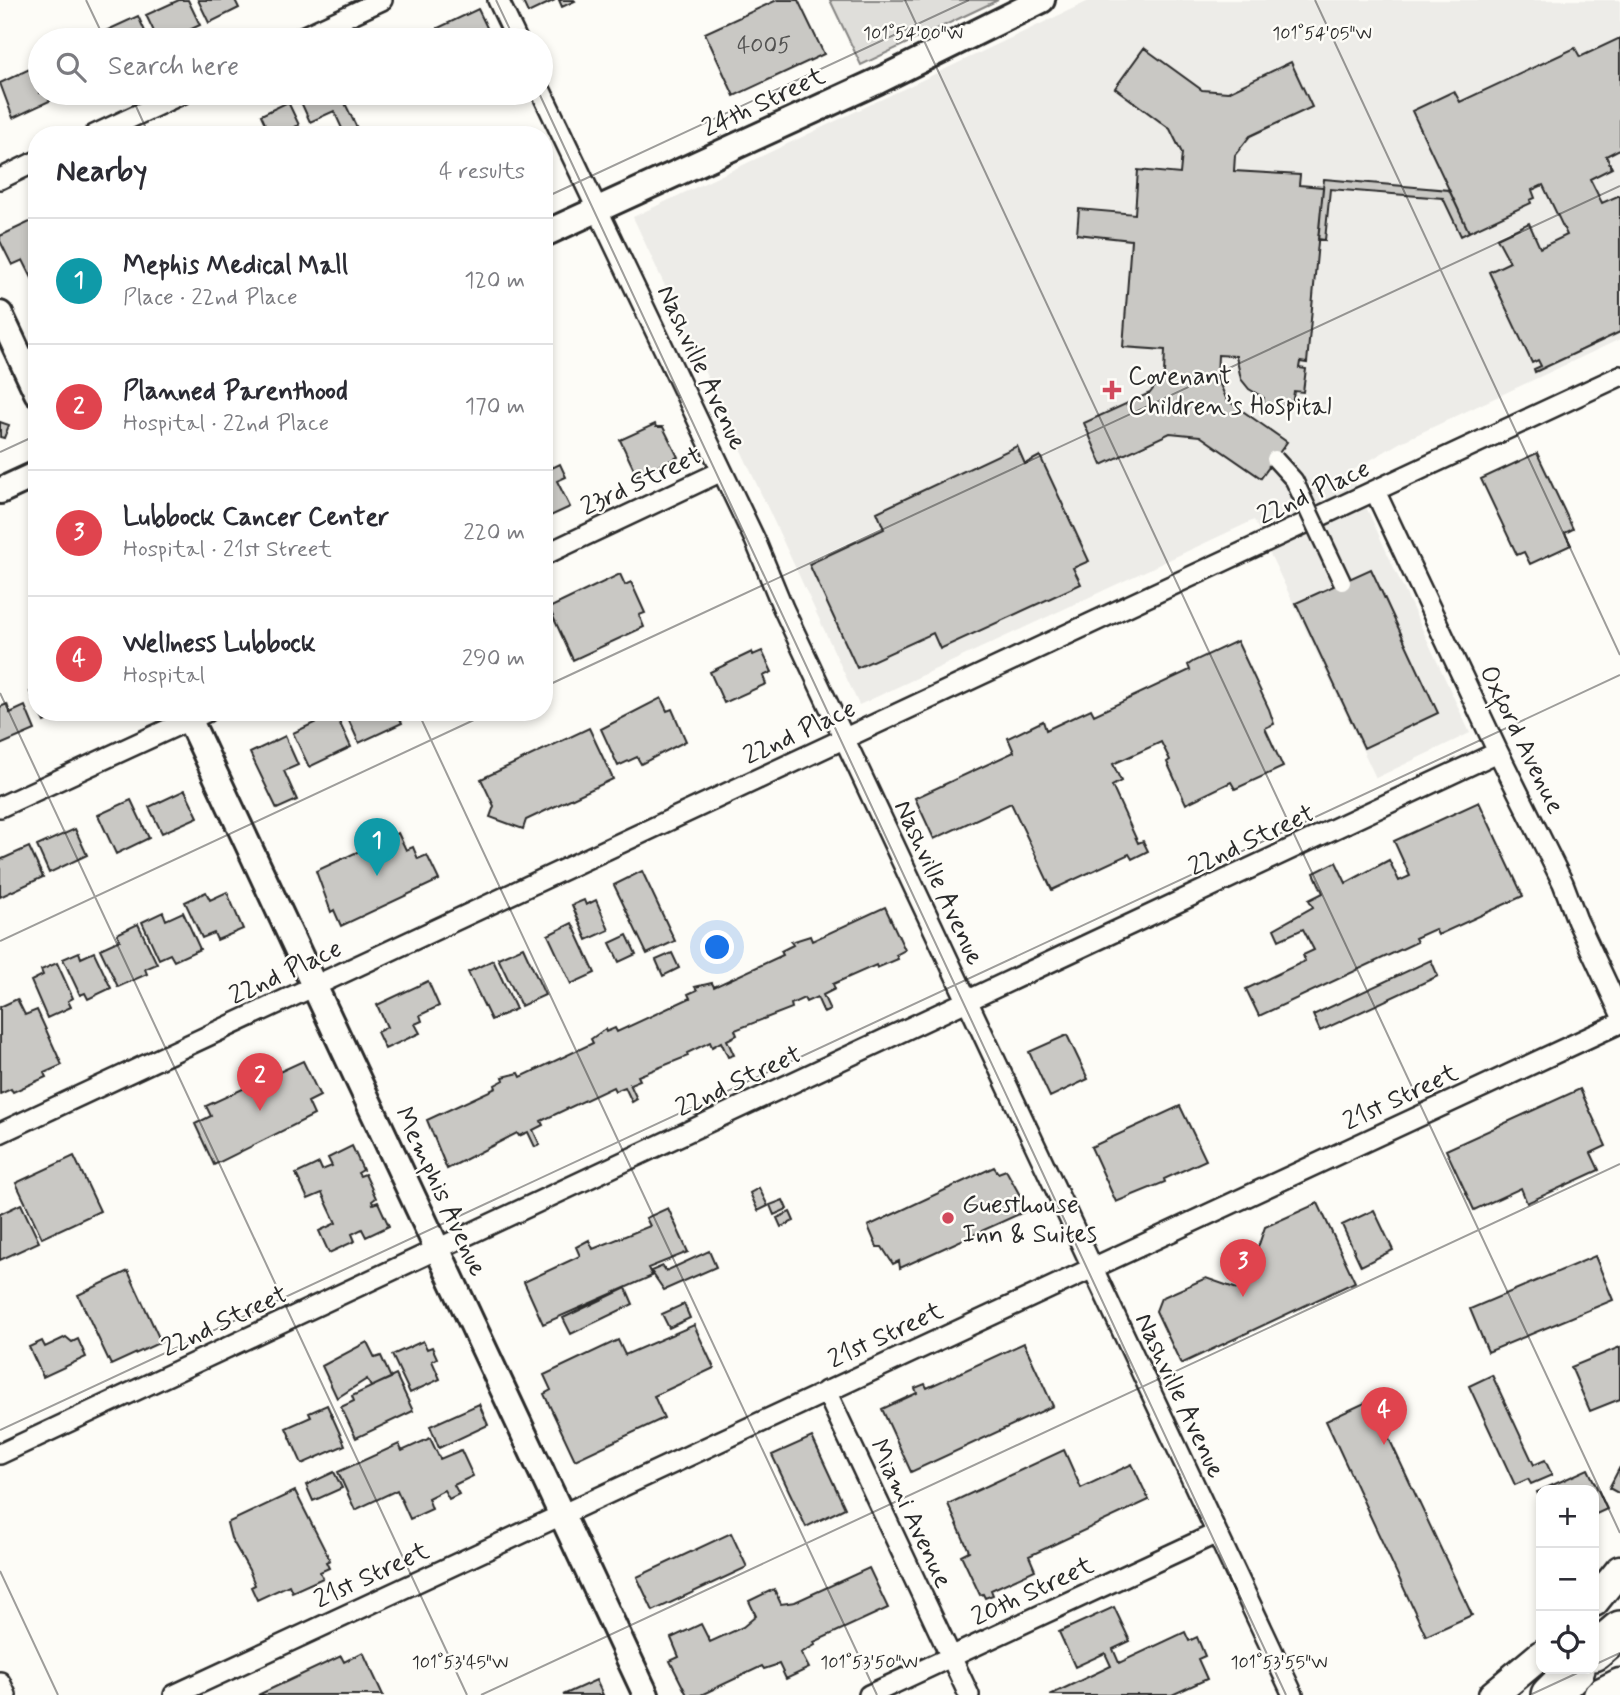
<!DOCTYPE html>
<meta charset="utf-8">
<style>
body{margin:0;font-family:Mynerve,sans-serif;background:#f7f7f7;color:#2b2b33}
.controls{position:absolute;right:21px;bottom:21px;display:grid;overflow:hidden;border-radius:14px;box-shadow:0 4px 10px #0003}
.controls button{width:63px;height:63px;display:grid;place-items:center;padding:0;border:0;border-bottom:2px solid #e1e1e2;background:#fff;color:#2b2b33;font:35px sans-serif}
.you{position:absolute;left:718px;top:948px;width:24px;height:24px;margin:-18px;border:5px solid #fff;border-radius:50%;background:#1a73e8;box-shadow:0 0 0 10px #1a73e833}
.badge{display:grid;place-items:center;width:46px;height:46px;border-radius:50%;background:#d1495b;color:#fff;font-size:23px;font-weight:700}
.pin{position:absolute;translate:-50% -58px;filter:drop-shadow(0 2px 4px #0008)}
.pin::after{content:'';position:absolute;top:37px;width:24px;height:21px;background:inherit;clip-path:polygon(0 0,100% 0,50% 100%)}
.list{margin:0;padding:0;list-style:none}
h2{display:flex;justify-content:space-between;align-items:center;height:91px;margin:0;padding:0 28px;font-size:30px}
h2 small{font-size:23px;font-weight:400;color:#7c7c81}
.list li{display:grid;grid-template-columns:46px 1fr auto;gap:21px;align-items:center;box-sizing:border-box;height:126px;padding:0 28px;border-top:2px solid #e1e1e2}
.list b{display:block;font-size:26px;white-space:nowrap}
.list p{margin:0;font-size:23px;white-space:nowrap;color:#7c7c81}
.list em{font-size:23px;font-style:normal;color:#7c7c81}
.icon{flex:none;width:38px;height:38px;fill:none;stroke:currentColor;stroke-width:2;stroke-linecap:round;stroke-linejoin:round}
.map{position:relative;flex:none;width:1620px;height:1695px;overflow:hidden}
.search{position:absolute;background:#fff;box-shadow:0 4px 10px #0003;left:28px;top:28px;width:525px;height:77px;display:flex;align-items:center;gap:18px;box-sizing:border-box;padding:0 24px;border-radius:38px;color:#7c7c81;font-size:26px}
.panel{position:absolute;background:#fff;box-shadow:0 4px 10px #0003;left:28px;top:126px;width:525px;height:595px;border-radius:28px}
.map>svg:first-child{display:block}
.built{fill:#edece8}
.green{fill:#dfdeda;stroke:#858482;stroke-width:2}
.building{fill:#c9c8c4;stroke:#2b2b2b;stroke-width:2}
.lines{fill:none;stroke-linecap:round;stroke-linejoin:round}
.minor-casing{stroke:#2b2b2b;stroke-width:24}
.tertiary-casing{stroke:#2b2b2b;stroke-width:30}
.secondary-casing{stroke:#2b2b2b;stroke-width:33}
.primary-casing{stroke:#2b2b2b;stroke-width:37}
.motorway-casing{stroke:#2b2b2b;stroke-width:42}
.minor{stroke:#fdfcf7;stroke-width:19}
.tertiary{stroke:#fdfcf7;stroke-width:24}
.secondary{stroke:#fdfcf7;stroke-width:28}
.primary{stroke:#fdfcf7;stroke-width:32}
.motorway{stroke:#fdfcf7;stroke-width:37}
.pedestrian-bridge-casing{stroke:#2b2b2b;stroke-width:21;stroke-linecap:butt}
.pedestrian-bridge{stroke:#fdfcf7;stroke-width:16}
.ticks{fill:none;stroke:#2b2b2b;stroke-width:2;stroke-opacity:0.45}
.poi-dot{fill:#d1495b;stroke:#fdfcf7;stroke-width:2.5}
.labels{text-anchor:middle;stroke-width:5;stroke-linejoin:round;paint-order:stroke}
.number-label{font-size:23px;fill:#525251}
.street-label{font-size:26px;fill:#2b2b2b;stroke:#fdfcf7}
.poi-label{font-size:26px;fill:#2b2b2b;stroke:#fdfcf7;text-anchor:start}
.ticks-label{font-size:18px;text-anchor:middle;fill:#2b2b2b;stroke:#fdfcf7;stroke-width:5;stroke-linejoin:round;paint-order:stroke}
</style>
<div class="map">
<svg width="1620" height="1695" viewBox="0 0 1620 1695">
<rect width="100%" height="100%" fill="#fdfcf7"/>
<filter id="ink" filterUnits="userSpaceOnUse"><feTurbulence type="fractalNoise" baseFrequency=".0143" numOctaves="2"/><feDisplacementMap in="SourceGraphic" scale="14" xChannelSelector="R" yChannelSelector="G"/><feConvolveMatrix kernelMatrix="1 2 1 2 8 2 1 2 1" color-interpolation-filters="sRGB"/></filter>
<g filter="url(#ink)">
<path class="built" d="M1091,0H1620V339L1401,442L1350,472L1470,733L1376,778L1254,520L859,705L633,217Z"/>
<path class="green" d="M830,0H998L861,65Z"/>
<path class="building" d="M179,0H188L200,25L168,40H158L146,15Z
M198,0H235L239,8L209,23Z
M522,0H555L528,13Z
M559,0H574L575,1L562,7Z
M777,0H798L824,54L734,96L705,33Z
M478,9L493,40H443L438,28Z
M138,16L149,40H86Z
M1620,38V149L1606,156L1612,168L1590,179L1602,203L1620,195V332L1535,372L1534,369L1541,366L1538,360L1532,363L1489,272L1510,262L1497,238L1529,223L1540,248L1567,235L1543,185L1532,190L1535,198L1530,200L1531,203L1469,232L1412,111L1454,91L1460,102L1575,48L1580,57Z
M1144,48L1202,90L1228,92L1291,62L1312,107L1250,136L1235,155L1234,171L1300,175L1299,185L1323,187L1307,363L1300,362L1299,368L1306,369L1303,392L1294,391L1292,407L1263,405L1264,398L1249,389L1241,379L1236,356L1218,355L1217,378L1227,400L1287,442L1261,478L1200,436L1170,433L1102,465L1084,423L1150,393L1164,374L1165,350L1123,347L1131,240L1077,234L1079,209L1135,214L1138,170L1180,174L1182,153L1170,129L1115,88Z
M40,64V93H56L58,97L13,118L0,83Z
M315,93H340L358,130L345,135L334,111L310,122L300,100Z
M355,93H371L358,99Z
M386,93H398L399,95L389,100Z
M288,102L299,125L279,135H270L261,115Z
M243,126L247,135H223Z
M1324,179L1449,190L1469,232L1461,236L1443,198L1330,189L1325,240L1318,239Z
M34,220L37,225V288L23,260L12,265L0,241V236Z
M0,422L9,425L4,438L0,437Z
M655,424L656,427H663L678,457L637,476L620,440Z
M1017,446L1025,464L1040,456L1089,561L1073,568L1081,584L940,649L933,633L857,668L809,564L884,529L877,512Z
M544,452L552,468L560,464L566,477L557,481L570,507L544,519Z
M1537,453L1573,529L1565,533L1571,545L1530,564L1524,552L1517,555L1481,479Z
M1371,569L1438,713L1364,748L1296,603Z
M620,574L625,585L631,582L645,613L639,615L644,627L573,660L549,608Z
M1237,641L1269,709L1274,724L1265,728L1283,767L1235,789L1231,782L1186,804L1167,762L1170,760L1161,742L1113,764L1121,781L1112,786L1138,843L1143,841L1148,851L1132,859L1129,854L1052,890L1011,803L934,839L915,798L1014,752L1008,738L1043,721L1046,730L1091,709L1094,715L1190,670L1188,665L1194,661Z
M762,651L772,672L763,676L766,684L724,703L710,672L752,652L753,655Z
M37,689V707L30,692Z
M661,698L667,711L672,709L686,741L641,764L637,757L618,766L601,729Z
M7,704L10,713L25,706L35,730L0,745V707Z
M39,712H65L44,722Z
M345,712H397L402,723L359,743Z
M335,713L351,747L309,767L293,733Z
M589,728L613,779L526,820L523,829L490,817L494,806L481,779Z
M285,736L298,765L284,771L297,800L277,809L250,753Z
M185,790L198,817L162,833L149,807Z
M131,800L149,838L116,854L98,815Z
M1479,802L1523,896L1438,935L1435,929L1415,938L1417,942L1259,1016L1246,989L1305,961L1303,955L1314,950L1303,929L1279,940L1274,929L1313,907L1309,900L1323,893L1314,873L1336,862L1346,883L1389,860L1399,881L1410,876L1394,841Z
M75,829L87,855L49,873L37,846Z
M398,833L406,850L413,847L418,859L427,855L439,880L341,926L334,910L331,912L316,871Z
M29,847L43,877L0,897V860Z
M642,871L675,941L647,954L614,885Z
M206,892L210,900L227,892L243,929L217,940L214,933L202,938L185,902Z
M584,900L586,905L596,900L609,930L587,940L572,905Z
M885,907L905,950L896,955L898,959L877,968L876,965L833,984L835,989L823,995L830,1010L824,1013L817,997L806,1002L804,998L791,1004L792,1008L735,1030L737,1035L727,1040L734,1055L728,1057L721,1042L712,1047L710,1042L687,1053L688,1056L638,1076L640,1080L630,1084L637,1099L632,1102L625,1087L615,1091L613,1087L541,1121L543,1125L533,1130L540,1145L535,1147L528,1132L519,1136L517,1133L447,1169L427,1120L496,1088L495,1085L504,1080L503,1077L519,1073L521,1077L593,1043L591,1039L605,1029L606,1032L615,1028L617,1032L690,998L688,994L697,990L695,987L712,983L714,987L783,955L781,951L793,945L791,942L810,936L812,941Z
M163,912L166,920L183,912L200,949L174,961L170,954L159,959L142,922Z
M572,923L595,973L571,984L548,935Z
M138,924L157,964L145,969L147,974L118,987L100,949L120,940L117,934Z
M627,935L636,954L619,962L610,943Z
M523,947L545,995L521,1006L498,958Z
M79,952L81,958L94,952L111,988L88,999L85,993L80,995L63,959Z
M672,953L679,968L663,976L656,960Z
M493,960L516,1009L491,1020L468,972Z
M1431,960L1438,976L1320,1031L1313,1015Z
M57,963L73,998L68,1001L71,1007L47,1018L31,981L43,975L41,970Z
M428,981L439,1006L420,1015L422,1021L415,1024L420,1033L385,1049L377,1032L387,1027L377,1005Z
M17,999L25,1015L37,1010L62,1065L44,1073L46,1077L13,1092L11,1089L0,1094V1007Z
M1067,1035L1088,1079L1050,1097L1029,1052Z
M303,1061L320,1096L308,1102L314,1115L214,1165L195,1124L211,1116L206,1106L249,1086L253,1095L270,1087L266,1078Z
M1580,1089L1606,1146L1591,1153L1599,1170L1527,1203L1521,1188L1474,1210L1446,1150Z
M1180,1106L1206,1160L1164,1179L1165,1182L1116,1202L1091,1147Z
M352,1146L363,1170L358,1173L360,1176L365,1174L376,1198L372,1201L373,1204L378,1202L389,1226L366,1237L362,1229L352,1234L355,1241L329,1253L319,1231L336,1223L322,1193L308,1199L296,1174L319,1163L322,1170L332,1166L328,1158Z
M74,1156L100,1211L42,1238L16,1183Z
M994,1167L998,1173L1006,1170L1028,1210L900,1268L899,1261L893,1264L882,1247H877L868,1226Z
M759,1188L768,1206L758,1211L750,1193Z
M783,1200L787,1209L774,1215L770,1205Z
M1318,1203L1355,1282L1181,1364L1156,1311L1161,1298L1206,1278L1243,1291L1265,1227Z
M21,1204L39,1242L0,1260V1214Z
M668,1208L688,1252L648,1268L652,1276L543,1324L524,1282L580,1256L576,1247L589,1240L593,1249L650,1226L646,1218Z
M1374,1210L1393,1250L1361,1266L1342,1225Z
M790,1212L794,1221L781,1227L777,1218Z
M709,1251L716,1267L664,1290L651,1271L663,1266L666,1271Z
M1595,1256L1613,1300L1488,1352L1470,1309Z
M128,1271L161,1342L111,1365L78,1295Z
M626,1288L633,1304L571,1334L563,1318Z
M684,1304L690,1318L669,1328L662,1314Z
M694,1325L714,1368L654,1396L664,1418L575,1460L544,1394L551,1390L544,1375L618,1340L625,1355Z
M66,1337L72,1342L78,1339L86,1357L43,1377L29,1347L42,1341L45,1347Z
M423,1341L427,1349L432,1347L437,1358L432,1361L440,1379L410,1393L392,1355Z
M367,1342L375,1358L381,1356L391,1378L371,1387L367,1379L337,1398L322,1366Z
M1024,1343L1053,1406L911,1472L882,1409L917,1393L915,1388L925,1384L927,1388Z
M1620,1347V1399L1590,1411L1571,1367Z
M396,1375L413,1411L356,1438L341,1407L354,1401L352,1396Z
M1492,1375L1534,1465L1545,1460L1552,1475L1531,1484L1528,1479L1515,1485L1469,1386Z
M1371,1400L1472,1615L1426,1636L1326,1421Z
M479,1404L488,1425L439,1448L430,1426Z
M327,1405L345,1445L302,1464L286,1428L311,1417L309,1413Z
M812,1437L845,1508L806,1527L772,1455Z
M430,1438L440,1459L461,1450L473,1476L454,1485L459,1494L449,1499L444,1490L428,1498L432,1509L410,1519L397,1490L355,1510L338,1472L399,1444L402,1451Z
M1064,1450L1081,1488L1132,1464L1149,1500L1029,1556L1035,1570L991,1590L993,1595L985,1598L983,1594L980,1595L961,1555L969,1551L948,1504Z
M1620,1467V1494L1609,1488Z
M1588,1469L1607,1509L1594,1515V1490H1541V1501L1537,1492Z
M334,1472L342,1488L313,1501L306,1485Z
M295,1491L330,1560L326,1562L329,1568L320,1572L323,1578L292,1592L289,1585L257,1600L251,1587L255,1585L249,1570L231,1538L227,1523Z
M731,1533L747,1567L653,1611L637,1577Z
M869,1568L888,1608L814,1642L815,1645L801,1653L809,1668L786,1679L779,1664L764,1669L762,1666L701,1695H687L670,1661L679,1657L671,1638L701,1624L710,1642L743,1627L756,1616L749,1601L774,1589L781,1604L795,1602Z
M1114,1607L1130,1641L1113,1649L1119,1663L1185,1632L1189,1641L1197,1637L1205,1656L1198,1659L1207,1679L1172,1695H1050L1111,1666L1105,1653L1075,1667L1059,1632Z
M363,1652L383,1695H258L341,1656L344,1662Z
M596,1680L603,1695H563Z"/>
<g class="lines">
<defs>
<path id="minor" d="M498,0L517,40
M296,40L382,0
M541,91L755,540L783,608L1293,1695
M94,135L184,93
M0,179L37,161
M1375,491L1498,752L1563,883L1577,920L1620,1012
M544,555L722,471
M0,807L206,712
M0,1133L1620,376
M826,1391L969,1695
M0,1454L1498,752
M0,1682L6,1695
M174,1695L1620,1023
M869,1695L1217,1533"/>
<path id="tertiary" d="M544,234L878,81L1042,0
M0,314L37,393
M0,491L37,474
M186,712L646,1695"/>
<path id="secondary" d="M1594,1602L1620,1570
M1493,1695L1541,1655"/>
<path id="primary" d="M1600,1695L1620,1685"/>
<path id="motorway" d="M1594,1652L1620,1630
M1550,1695L1576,1669"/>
</defs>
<use href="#minor" class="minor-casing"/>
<use href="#tertiary" class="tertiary-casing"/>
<use href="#secondary" class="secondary-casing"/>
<use href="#primary" class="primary-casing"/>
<use href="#motorway" class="motorway-casing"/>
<use href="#minor" class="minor"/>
<use href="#tertiary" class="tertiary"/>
<use href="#secondary" class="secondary"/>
<use href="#primary" class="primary"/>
<use href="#motorway" class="motorway"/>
<defs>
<path id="pedestrian-bridge" d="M1275,459L1294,480L1342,582"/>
</defs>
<use href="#pedestrian-bridge" class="pedestrian-bridge-casing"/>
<use href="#pedestrian-bridge" class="pedestrian-bridge"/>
</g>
</g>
<path class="ticks" d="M86,0L105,40M496,0L515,40M905,0L1620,1533M1315,0L1620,655M130,93L149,135M539,93L1286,1695M544,198L969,0M0,452L37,435M544,687L1620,186M0,693L467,1695M418,712L877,1695M0,941L491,712M0,1430L1620,675M0,1571L58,1695M1594,1665L1620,1653M481,1695L1620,1164M1530,1695L1586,1669"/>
<g class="poi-dot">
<path d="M1108.5 379.5h7v7h7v7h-7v7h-7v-7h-7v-7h7z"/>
<circle cx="948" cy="1218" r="7"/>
</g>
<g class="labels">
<g class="number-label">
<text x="764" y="52">4005</text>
</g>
<g class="street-label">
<text transform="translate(763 101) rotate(-25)" y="9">24th Street</text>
<text transform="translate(703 367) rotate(65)" y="9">Nashville Avenue</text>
<text transform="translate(641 480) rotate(-25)" y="9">23rd Street</text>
<text transform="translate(1313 491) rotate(-25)" y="9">22nd Place</text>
<text transform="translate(799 731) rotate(-25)" y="9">22nd Place</text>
<text transform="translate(1523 739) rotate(64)" y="9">Oxford Avenue</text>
<text transform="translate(1251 839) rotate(-25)" y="9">22nd Street</text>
<text transform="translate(940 882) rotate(65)" y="9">Nashville Avenue</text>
<text transform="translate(285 971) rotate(-25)" y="9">22nd Place</text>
<text transform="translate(738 1080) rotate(-25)" y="9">22nd Street</text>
<text transform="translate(1400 1096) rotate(-25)" y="9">21st Street</text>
<text transform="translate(442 1191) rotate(65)" y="9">Memphis Avenue</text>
<text transform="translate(224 1320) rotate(-25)" y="9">22nd Street</text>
<text transform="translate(885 1334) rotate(-25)" y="9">21st Street</text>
<text transform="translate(1181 1395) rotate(65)" y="9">Nashville Avenue</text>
<text transform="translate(912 1513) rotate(65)" y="9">Miami Avenue</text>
<text transform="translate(371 1574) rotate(-25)" y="9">21st Street</text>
<text transform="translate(1032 1590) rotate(-25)" y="9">20th Street</text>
</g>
<g class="poi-label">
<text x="1128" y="384">Covenant<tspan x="1128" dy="30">Children’s Hospital</tspan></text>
<text x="962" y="1212">Guesthouse<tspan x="962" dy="30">Inn &amp; Suites</tspan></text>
</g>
</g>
<g class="ticks-label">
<text x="913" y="39">101°54'00"W</text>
<text x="1322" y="39">101°54'05"W</text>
<text x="460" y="1668">101°53'45"W</text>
<text x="869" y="1668">101°53'50"W</text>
<text x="1279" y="1668">101°53'55"W</text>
</g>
</svg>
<div class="controls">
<button>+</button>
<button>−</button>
<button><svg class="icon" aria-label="locate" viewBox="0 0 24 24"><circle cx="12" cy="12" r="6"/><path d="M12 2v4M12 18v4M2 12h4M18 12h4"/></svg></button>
</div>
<div class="you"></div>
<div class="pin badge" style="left:377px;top:876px;background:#0f9aa8">1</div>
<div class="pin badge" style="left:260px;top:1111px;background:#e0444e">2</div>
<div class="pin badge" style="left:1243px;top:1297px;background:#e0444e">3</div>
<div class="pin badge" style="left:1384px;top:1445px;background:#e0444e">4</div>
<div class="search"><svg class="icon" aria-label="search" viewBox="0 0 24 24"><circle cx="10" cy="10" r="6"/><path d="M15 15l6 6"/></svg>Search here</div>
<section class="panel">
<h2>Nearby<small>4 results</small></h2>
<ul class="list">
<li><span class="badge" style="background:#0f9aa8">1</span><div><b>Mephis Medical Mall</b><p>Place · 22nd Place</p></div><em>120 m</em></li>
<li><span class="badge" style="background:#e0444e">2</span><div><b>Planned Parenthood</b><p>Hospital · 22nd Place</p></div><em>170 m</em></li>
<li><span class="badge" style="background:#e0444e">3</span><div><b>Lubbock Cancer Center</b><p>Hospital · 21st Street</p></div><em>220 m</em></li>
<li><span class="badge" style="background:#e0444e">4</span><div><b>Wellness Lubbock</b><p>Hospital</p></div><em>290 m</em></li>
</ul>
</section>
</div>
